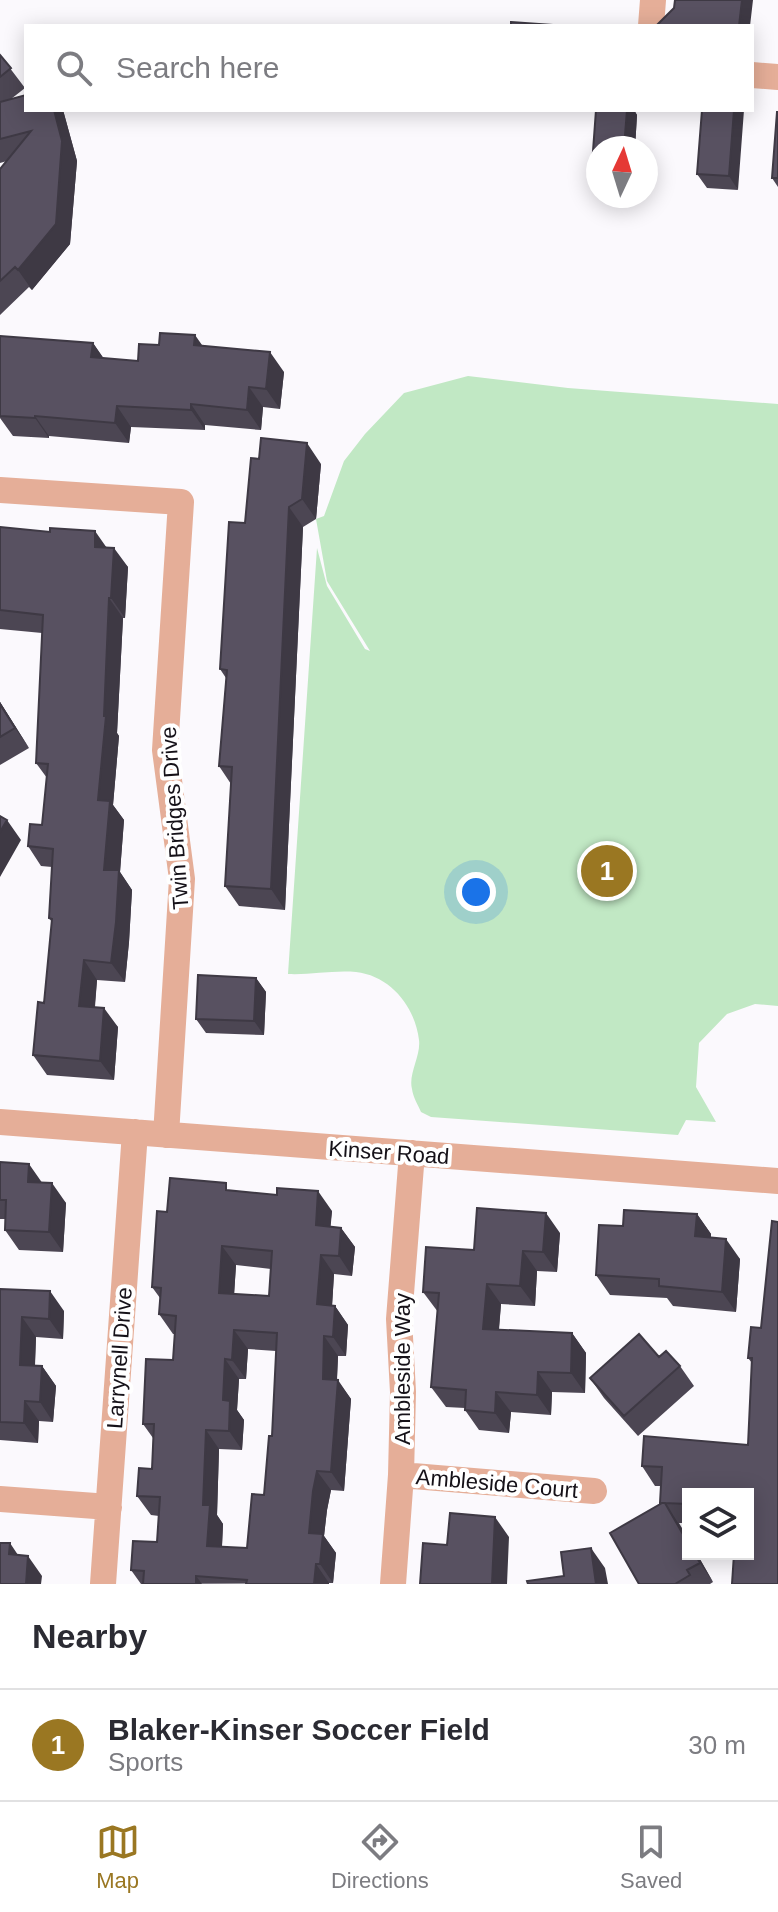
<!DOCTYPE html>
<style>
body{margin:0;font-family:Helvetica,sans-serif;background:#f7f7f7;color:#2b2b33}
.controls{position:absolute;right:24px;bottom:24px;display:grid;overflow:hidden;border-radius:0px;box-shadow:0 4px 20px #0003}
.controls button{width:72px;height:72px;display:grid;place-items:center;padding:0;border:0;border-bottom:2px solid #e1e1e2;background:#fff;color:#2b2b33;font:40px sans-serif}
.compass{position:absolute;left:586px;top:136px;width:72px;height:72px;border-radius:50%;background:#fff;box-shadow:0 4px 20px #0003;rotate:4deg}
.you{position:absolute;left:476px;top:892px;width:28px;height:28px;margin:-20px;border:6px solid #fff;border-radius:50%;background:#1a73e8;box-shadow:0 0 0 12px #1a73e833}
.badge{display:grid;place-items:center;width:52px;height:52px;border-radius:50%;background:#9a7722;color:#fff;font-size:26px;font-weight:700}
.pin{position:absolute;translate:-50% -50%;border:4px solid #fff;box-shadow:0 2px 8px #0006}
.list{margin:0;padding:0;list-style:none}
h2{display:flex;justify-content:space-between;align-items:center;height:104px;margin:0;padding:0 32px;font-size:34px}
h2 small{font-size:26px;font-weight:400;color:#7c7c81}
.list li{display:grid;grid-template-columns:52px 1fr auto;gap:24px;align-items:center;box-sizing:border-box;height:112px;padding:0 32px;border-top:2px solid #e1e1e2}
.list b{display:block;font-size:30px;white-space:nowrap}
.list p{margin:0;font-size:26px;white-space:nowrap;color:#7c7c81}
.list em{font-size:26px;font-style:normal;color:#7c7c81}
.icon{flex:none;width:44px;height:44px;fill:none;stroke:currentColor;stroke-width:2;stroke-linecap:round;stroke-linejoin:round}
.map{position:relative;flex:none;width:778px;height:1584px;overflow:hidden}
.search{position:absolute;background:#fff;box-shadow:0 4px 20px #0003;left:24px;right:24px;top:24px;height:88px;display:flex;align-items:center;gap:20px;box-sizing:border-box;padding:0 28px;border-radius:0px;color:#7c7c81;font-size:30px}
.sheet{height:216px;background:#fff}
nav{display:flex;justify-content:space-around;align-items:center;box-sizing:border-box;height:112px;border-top:2px solid #e1e1e2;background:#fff;font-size:22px;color:#7c7c81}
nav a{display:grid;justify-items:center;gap:4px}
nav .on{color:#9a7722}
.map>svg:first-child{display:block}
.green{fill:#c1e8c4}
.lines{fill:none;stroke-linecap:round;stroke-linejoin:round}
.street{stroke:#e5ae98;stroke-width:26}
.wall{fill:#4c4653;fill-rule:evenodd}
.shaded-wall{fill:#3e3944}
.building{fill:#585161;stroke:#3e3944;stroke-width:2;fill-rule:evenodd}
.labels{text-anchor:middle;stroke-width:8;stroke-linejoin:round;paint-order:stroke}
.street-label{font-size:22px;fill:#151118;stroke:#fff}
</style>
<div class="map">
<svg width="778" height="1584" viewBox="0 0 778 1584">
<rect width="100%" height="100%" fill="#fbf9fd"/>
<path class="green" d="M468,376L568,388L778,404V1006L755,1004L727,1014L699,1043L696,1087L716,1122L686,1120L678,1135L431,1117L421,1112C418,1105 413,1097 412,1089C408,1074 421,1056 419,1040C415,1007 391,976 356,972C333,970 311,975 288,974L317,548L327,586L365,649L370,651L327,581L316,519L324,516L344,461L365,434L404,393Z"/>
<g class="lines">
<path class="street" d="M651,26L653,0
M752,75L778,77
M0,490L181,502L165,750L182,879L166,1135
M0,1122L778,1181
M401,1475L594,1491
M0,1499L109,1507
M103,1584L135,1132
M393,1584L401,1475L403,1392L399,1319L412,1153"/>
</g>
<path class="wall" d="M0,55L25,88L11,99L26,110H63L77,161L70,244L32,290L29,287L0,315V169L7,161L0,163Z
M596,110H634L637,115L635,148H598V175L592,165Z
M702,110L738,190L707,188L697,174Z
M778,112V187L772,178Z
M0,336L93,343L103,358L138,361L202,346L284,372L280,409L263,407L261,430L205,425V430L131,427L129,443L49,436V438L13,436L0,418Z
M321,464L316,519L303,527L285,910L239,906L225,886L231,784L219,766L226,678L220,669L245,523Z
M0,527L107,547L128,567L125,618H123L117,733L119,736L113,805L124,820L120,872L132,890L129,942L125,982L97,980L95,1007L118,1027L114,1080L47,1075L33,1055L44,1003L52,922L49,918L52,867L41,866L28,846L42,825L47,778L36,763L42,633L0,629Z
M0,702L29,748L0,765Z
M256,978L266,992L264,1035L206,1033L196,1019Z
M0,1162L42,1183L66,1203L63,1252L19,1250L5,1230V1219H0Z
M231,1190L332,1211L330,1227L341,1228L355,1247L352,1276L334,1274L332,1305L335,1306L348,1325L346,1356H338L337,1380L351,1399L344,1491L331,1490L327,1510L324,1536L336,1553L333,1583L141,1584L131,1570L157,1542L159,1516L151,1515L137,1496L152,1469L153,1438L143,1424L173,1360L175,1334H173L159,1314L160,1298L152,1287L167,1212ZM236,1265L271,1269L269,1296L234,1294ZM248,1349L276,1351L272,1436L264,1495L247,1548L222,1547L223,1524L217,1515L219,1449L242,1450L244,1420L237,1410L239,1379H246Z
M697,1214L711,1234V1237L740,1259L736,1312L673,1306L667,1298L610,1295L596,1275L623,1226Z
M560,1233L557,1272L537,1271L535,1306L501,1304L499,1330L572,1333L586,1353L585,1393L552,1392L551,1415L511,1412L509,1433L479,1430L465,1410V1408L446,1407L431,1387L438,1312L423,1292Z
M0,1289L64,1311L63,1339L36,1337L35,1366H42L56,1386L53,1422L39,1421L38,1443L0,1440Z
M761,1328L748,1494H688V1523H679L688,1538V1554H697L713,1582L710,1584H639L661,1504V1486H655L642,1466L748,1445L752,1363L748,1358Z
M659,1357L680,1366L694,1386L638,1436L604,1398L590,1378Z"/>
<path class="shaded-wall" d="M742,0H753L750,26H739Z
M54,110H63L77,161L70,244L32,290L18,270Z
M627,110H634L637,115L635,148H624Z
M734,110H744L738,190L729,176Z
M195,335L209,355L194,345Z
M93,343L107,363L91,357Z
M270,352L284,372L280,409L266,389Z
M249,387L263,407L261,430L247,410Z
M191,404L205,425V430L191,410Z
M117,406L131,427L129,443L115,423Z
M35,416L49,436V438L35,418Z
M307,443L321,464L316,519L302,499Z
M289,507L303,527L285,910L271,889Z
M95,531L109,551L95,547Z
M114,548L128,567L125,618L111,598Z
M109,598L123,618L117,733L119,736L113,805L124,820L120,872L132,890L129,942L125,982L111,963L98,800L104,716Z
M0,702L29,748L15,728L0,704Z
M7,820L21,840L0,877V832Z
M84,960L97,980L93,1025L79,1006Z
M256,978L266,992L264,1035L254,1021Z
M104,1008L118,1027L114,1080L100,1061Z
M29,1164L43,1184L28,1182Z
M52,1183L66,1203L63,1252L49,1232Z
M318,1191L332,1211L329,1245L316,1225Z
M546,1213L560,1233L557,1272L543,1252Z
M697,1214L711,1234L709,1256L695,1236Z
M341,1228L355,1247L352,1276L339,1256Z
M726,1239L740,1259L736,1312L722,1292Z
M222,1246L236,1265L233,1312L219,1293Z
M523,1251L537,1271L535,1306L520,1286Z
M321,1255L334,1274L331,1324L317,1304Z
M487,1284L501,1304L497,1349L483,1329Z
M50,1291L64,1311L63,1339L49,1319Z
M335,1306L348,1325L346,1356L333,1337Z
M22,1317L36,1337L34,1384L20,1365Z
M234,1330L248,1349L246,1379L232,1360Z
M572,1333L586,1353L585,1393L571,1373Z
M324,1336L338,1356L336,1397L338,1380L351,1399L344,1491L331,1472L323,1379Z
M225,1359L239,1379L237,1410L244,1420L242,1450L229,1431L223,1400Z
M42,1366L56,1386L53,1422L40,1402Z
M538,1372L552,1392L551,1415L537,1395Z
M496,1392L511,1412L509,1433L495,1413Z
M25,1401L39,1421L38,1443L24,1423Z
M206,1430L219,1449L217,1515L223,1524L221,1565L207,1546L203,1505Z
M317,1471L331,1490L327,1510L324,1536L336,1553L333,1583L320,1564L309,1533L313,1491Z
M665,1503L688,1538V1543Z
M495,1517L509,1537L507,1584H492Z
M10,1543L24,1564L9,1554Z
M591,1548L605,1568L608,1584H596Z
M695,1554H697L713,1582L700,1563Z
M28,1556L42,1576L41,1584H26Z
M316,1564L329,1583V1584H314Z
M196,1576L202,1584H196Z"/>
<path class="building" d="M675,0H742L739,26H673L657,25L674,8Z
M511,22L567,26H511Z
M0,55L11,68L0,77Z
M26,95V110H54L62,141L56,224L18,270L15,267L0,281V169L31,131L0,139V102Z
M596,110H627L624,148H598V166L592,165Z
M702,110H734L729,176L697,174Z
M777,112H778V178H772Z
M160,333L195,335L194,345L270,352L266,389L249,387L247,410L191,404V410L117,406L115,423L35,416V418L0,416V336L93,343L91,357L138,361L139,344L159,345Z
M261,438L307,443L302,499L289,507L271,889L225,886L232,767L219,766L227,670L220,669L229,522L245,523L251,458L259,459Z
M0,527L50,532V528L95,531V547L114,548L111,598H109L104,716H106L98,800L110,801L104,870H119L116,922L111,963L84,960L79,1006L104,1008L100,1061L33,1055L38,1002L44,1003L52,919L49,918L53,849L28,846L30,824L42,825L48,764L36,763L43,615L0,610Z
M0,704L15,728L0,737Z
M0,816L7,820L0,832Z
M198,975L256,978L254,1021L196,1019Z
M0,1162L29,1164L28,1182L52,1183L49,1232L5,1230L6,1200H0Z
M170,1178L226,1183V1190L277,1195V1188L318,1191L316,1225L341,1228L339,1256L321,1255L317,1304L335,1306L333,1337L324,1336L323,1379L338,1380L331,1472L317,1471L313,1491L309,1533L323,1534L320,1564H316L314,1584H246L247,1580L196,1576V1584H143L144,1571L131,1570L133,1541L157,1542L160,1497L137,1496L139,1468L152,1469L154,1424H143L146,1359L173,1360L176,1316L159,1314L161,1288L152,1287L157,1211L167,1212ZM222,1246L272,1251L269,1296L219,1293ZM234,1330L277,1333L272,1436H269L264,1495L252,1494L247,1548L207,1546L210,1505H203L206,1430L229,1431L230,1401L223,1400L225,1359L232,1360Z
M477,1208L546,1213L543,1252L523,1251L520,1286L487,1284L483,1329L572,1333L571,1373L538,1372L537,1395L496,1392L495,1413L465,1410L466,1390L431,1387L439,1293L423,1292L426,1247L474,1250Z
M624,1210L697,1214L695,1236L726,1239L722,1292L659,1286V1279L596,1275L599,1225L623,1226Z
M772,1221L778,1222V1584H732L734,1554H748V1494H688V1504L665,1503L688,1543V1554H695L700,1563L687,1570L690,1575L675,1584H639L610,1533L662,1503H660L662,1467L642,1466L644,1436L748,1445L752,1358H748L751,1327L761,1328Z
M0,1289L50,1291L49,1319L22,1317L20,1365L42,1366L40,1402L25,1401L24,1423L0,1422Z
M639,1334L659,1357L666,1351L680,1366L624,1416L590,1378Z
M450,1513L495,1517L492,1584H420L423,1543L447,1545Z
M0,1543H10L9,1554L28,1556L26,1584H0Z
M591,1548L596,1584H528L527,1581L564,1576L561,1552Z"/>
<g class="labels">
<g class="street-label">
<text transform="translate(174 818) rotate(-94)" y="8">Twin Bridges Drive</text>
<text transform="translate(389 1152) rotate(4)" y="8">Kinser Road</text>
<text transform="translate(119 1358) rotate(-86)" y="8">Larrynell Drive</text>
<text transform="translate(402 1369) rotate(-90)" y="8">Ambleside Way</text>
<text transform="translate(497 1483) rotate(5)" y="8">Ambleside Court</text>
</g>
</g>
</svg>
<div class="controls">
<button><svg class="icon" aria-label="layers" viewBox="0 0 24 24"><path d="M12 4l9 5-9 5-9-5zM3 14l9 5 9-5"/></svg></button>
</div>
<svg class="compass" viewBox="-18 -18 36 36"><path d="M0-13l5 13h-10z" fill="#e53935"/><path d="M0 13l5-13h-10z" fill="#7c7c81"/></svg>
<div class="you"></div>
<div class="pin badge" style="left:607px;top:871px">1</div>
<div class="search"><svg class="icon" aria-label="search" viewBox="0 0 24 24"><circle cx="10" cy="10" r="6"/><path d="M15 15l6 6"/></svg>Search here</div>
</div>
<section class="sheet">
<h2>Nearby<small></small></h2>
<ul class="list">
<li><span class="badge">1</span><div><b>Blaker-Kinser Soccer Field</b><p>Sports</p></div><em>30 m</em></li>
</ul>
</section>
<nav>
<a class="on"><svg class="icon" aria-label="map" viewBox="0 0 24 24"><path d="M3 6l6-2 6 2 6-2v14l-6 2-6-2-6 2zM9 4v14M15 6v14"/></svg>Map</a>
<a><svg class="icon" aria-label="directions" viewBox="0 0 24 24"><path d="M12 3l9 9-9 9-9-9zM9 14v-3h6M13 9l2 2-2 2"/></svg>Directions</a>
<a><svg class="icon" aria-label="saved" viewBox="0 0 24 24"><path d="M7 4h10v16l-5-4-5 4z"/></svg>Saved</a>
</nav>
